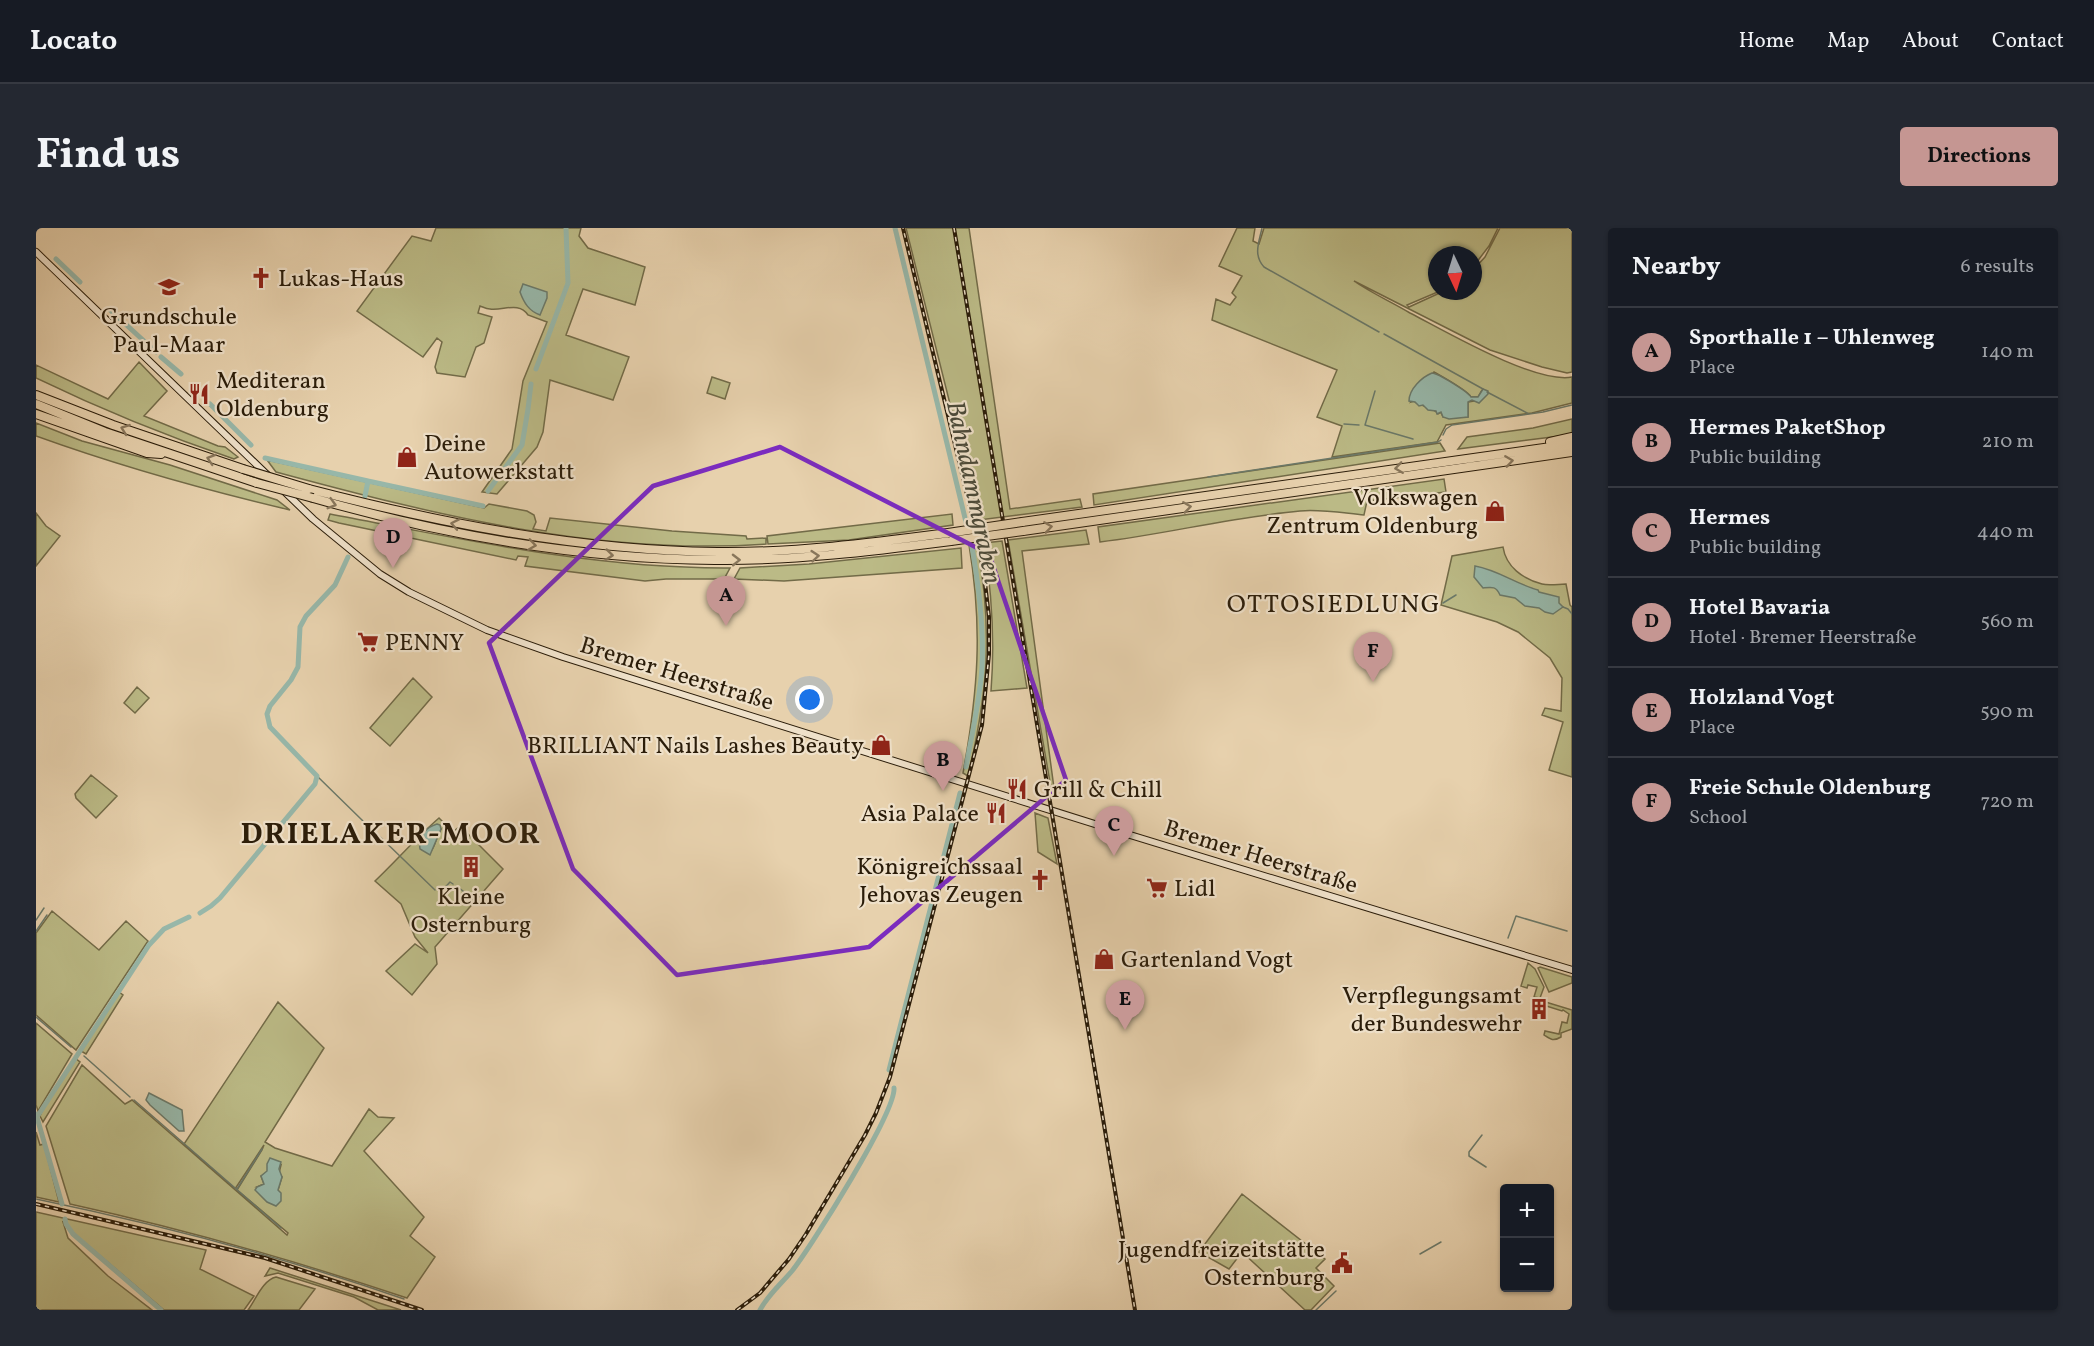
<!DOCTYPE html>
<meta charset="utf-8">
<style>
body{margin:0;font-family:Vollkorn,serif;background:#242831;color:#f1f3f6}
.controls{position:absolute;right:18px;bottom:18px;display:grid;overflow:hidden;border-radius:6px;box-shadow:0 2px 4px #0004}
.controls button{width:54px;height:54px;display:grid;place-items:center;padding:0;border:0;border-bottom:2px solid #363941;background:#171b24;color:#f1f3f6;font:30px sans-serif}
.compass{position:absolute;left:1392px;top:18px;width:54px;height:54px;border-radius:50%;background:#171b24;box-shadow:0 2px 4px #0004;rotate:176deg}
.you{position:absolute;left:774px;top:472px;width:21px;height:21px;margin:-15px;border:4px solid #fff;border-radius:50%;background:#1a73e8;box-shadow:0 0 0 9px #1a73e833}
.badge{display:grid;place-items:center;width:39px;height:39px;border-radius:50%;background:#c59692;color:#111;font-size:20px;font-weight:700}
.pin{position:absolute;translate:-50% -50px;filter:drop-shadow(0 2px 3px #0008)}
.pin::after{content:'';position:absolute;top:32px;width:21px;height:18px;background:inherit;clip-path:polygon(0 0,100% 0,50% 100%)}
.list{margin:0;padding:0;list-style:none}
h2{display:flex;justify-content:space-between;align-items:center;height:78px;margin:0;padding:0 24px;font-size:26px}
h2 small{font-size:20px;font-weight:400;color:#9ea1a6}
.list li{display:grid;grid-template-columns:39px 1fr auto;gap:18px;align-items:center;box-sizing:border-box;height:90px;padding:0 24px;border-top:2px solid #363941}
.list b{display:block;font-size:22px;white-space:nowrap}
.list p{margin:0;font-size:20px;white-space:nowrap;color:#9ea1a6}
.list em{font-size:20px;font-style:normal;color:#9ea1a6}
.map{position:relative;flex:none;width:1536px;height:1082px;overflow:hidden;border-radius:6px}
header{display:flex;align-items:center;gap:36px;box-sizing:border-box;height:84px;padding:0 30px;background:#171b24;border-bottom:2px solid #363941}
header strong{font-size:28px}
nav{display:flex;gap:33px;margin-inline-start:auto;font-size:21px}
.intro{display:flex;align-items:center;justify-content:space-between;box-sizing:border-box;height:144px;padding:0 36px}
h1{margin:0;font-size:42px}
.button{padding:15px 27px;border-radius:6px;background:#c59692;color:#111;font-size:21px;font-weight:700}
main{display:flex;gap:36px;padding:0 36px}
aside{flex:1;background:#171b24;border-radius:6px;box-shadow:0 2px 4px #0004}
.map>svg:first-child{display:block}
.green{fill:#bbba86;stroke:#726b48;stroke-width:1.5;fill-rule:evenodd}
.water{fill:#97b7a9;stroke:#6b7969;stroke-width:1.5}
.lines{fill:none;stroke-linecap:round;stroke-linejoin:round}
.stream{stroke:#6b7969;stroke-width:1.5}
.canal{stroke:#97b7a9;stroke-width:5}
.secondary-casing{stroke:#2a1c09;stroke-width:8}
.highway-casing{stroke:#2a1c09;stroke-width:10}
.secondary{stroke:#efe1ca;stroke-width:6}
.highway{stroke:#e7d1ad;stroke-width:8}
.rail-casing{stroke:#2a1c09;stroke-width:4}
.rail{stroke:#efe1ca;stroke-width:1.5;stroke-dasharray:4.5;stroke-linecap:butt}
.highway-bridge-casing{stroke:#2a1c09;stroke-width:10;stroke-linecap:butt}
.highway-bridge{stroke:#e7d1ad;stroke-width:8}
.oneway{stroke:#88765b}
.marked{fill:none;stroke:#7b2cbf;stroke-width:4.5;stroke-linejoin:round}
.labels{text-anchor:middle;stroke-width:4.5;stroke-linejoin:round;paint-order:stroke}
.poi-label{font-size:24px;fill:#2a1c09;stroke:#efe1ca;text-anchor:start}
.street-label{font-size:24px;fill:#2a1c09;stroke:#efe1ca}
.water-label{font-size:26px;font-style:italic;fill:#4b4a39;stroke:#efe1ca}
.neighbourhood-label{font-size:26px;letter-spacing:1.5px;fill:#2a1c09;stroke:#efe1ca}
.district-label{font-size:30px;font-weight:bold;letter-spacing:1.5px;fill:#2a1c09;stroke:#efe1ca}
</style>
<header>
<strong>Locato</strong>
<nav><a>Home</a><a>Map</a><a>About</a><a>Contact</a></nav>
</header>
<div class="intro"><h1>Find us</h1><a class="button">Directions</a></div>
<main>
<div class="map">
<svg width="1536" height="1082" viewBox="0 0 1536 1082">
<rect width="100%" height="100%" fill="#e7d1ad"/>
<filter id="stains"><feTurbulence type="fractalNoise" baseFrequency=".00333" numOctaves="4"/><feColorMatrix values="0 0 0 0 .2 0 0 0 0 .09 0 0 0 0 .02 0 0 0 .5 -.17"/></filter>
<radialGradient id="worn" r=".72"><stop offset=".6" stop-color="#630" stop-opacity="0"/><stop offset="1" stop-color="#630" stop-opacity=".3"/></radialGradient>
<path class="green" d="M400,0H545L543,8L552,20L609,39L599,77L547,61L530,107L593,129L577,172L514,152L507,204L501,219L461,266L446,264L476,221L487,153L511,94L492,87C483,73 467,83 454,81C450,81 447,79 444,78L442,85L456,89L448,115L440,119L429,149L401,145L399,139L406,114L401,110L387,129L321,83L376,8L395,13Z
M870,0H933L974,281L1044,271L1046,279L943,292Z
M1201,0H1219L1217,13L1223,16L1228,0H1462L1453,18L1437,39V27H1401V63H1404L1371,77L1373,79L1408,63H1437V42L1449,29L1464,0H1536V144L1531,145L1506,139L1454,122L1318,53C1335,65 1356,74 1374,85C1409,103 1499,156 1536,149V175L1496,185L1410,197L1401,214L1296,229L1306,198L1281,189L1301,142L1176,92L1180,71L1194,77L1200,69L1196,65L1206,48L1183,38ZM1398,144C1405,148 1432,163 1435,169H1442L1446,162L1444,172L1432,174V189H1407L1405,184L1402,186C1398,179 1385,179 1378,173L1375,174Z
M103,134L131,163L108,188L182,218L189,219L202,229L198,231C130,208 64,181 0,150V137L72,171Z
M676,149L694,155L689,171L671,165Z
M1536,191V205L1532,207L1422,221L1431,209L1497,200Z
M0,195L46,213L134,237L241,272L254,282C169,262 83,238 0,208Z
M1404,215L1409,223L1058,277L1057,266Z
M231,232L448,280L453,276L491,283L498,287L500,294L497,301L510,303L514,290L636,303L710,308L711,311L730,310V316C564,328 399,287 240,244Z
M1408,251L1410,264L1331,273L1328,287C1307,285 1284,281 1264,283C1196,289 1131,306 1064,314L1062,299Z
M0,285L10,298L24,308L0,338Z
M294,286C426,311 558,341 694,340L688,351H630L609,353L489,338L492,329L482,328L480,332L303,295L292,292Z
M916,286L917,297L813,312L732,316L731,308Z
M1050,302L1053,316L986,323L1018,560H1015L972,312Z
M966,313L991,460L955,463C959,413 956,365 948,315Z
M941,316C957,400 952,465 932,548L927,545C942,463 947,401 933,317Z
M1467,319C1470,339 1487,351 1506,356C1513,358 1523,356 1530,356L1534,377L1536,379V549L1513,542L1527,494L1506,487L1509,480L1525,483L1526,450L1514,430L1482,404L1461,394L1405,377L1416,328Z
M925,320L926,340L748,353L698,351L704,340L773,336Z
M377,450L396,469L354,518L334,500Z
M101,459L113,470L99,485L88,475Z
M55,547L81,568L60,590L40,570L39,566Z
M999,585L1012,590L1021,636L1002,624Z
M403,590L417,604L424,598L467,641L399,719L401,736L376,767L350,743L379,716L392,725L379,709L365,676L339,653C361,632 380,610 403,590ZM394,599L405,601C400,609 400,617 395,623L383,616L384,609Z
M16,683L63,722L90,693L112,713L40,822L0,787V705Z
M1492,735L1499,741L1508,759L1504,770L1498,769L1501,759L1492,757L1491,760L1485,758Z
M1504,739L1536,749V755L1513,764L1502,740Z
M83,764L87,767L50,826L45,823Z
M1503,772L1536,782V801L1525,805V809C1517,814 1514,811 1508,807L1509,803L1523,806L1526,794L1531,795L1533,786L1527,782L1526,783L1501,775Z
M242,774L288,820L229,914L239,920L296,938L333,881L342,889L358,890L328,923L388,989L374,1008L399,1029L371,1070C260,1033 148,1001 34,976L10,898L46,837L89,876L96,872L251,1007L252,1005L201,962L226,922L228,917L199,961L148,916ZM245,937L243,945L246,949L242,962L221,959L228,956L225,948Z
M0,795L36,826L2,883L0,877Z
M39,830L44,834L7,894L4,888L6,883Z
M0,904L4,917L8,916L23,974L0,969Z
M1206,966L1289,1031L1280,1040L1298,1058L1275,1082H1269L1206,1024L1193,1041L1163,1024Z
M0,984L170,1022L164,1041L218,1068L208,1082H128L35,1003L30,995L27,994L32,1010L72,1048L116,1082H0Z
M234,1040L365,1082H342L318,1069L242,1045L229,1048Z
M240,1049L279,1061L263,1082H212C220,1071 227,1052 240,1049Z"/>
<path class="water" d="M487,56L511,64V70L504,87C493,83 488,75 484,64Z
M1396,145C1402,145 1432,164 1435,169H1442L1447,161L1452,163V166L1443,175L1436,172L1432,174V189L1413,191L1407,189L1405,184L1401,186L1400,183L1392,182L1387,177L1383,178L1379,174L1373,173C1373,161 1386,149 1396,145Z
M1439,338C1462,342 1480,356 1502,362L1503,364L1523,369V375L1527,379L1517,386L1509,384L1503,380L1489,378L1479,370L1464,367C1460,358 1456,359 1447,360L1438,349Z
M401,596L404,597L405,601L394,627L384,621C382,608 389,600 401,596Z
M113,865L146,882L148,903H143L114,877L110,872Z
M234,930L245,934L243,941L246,949L242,962L245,965V973L240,978L231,974L219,962L221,959L228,956L225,948L231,943V936Z"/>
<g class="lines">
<path class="stream" d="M1226,0C1223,14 1217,27 1228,39L1343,104
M1348,106L1447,161
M1339,163L1329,197L1377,211
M1451,164L1493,186
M1308,196L1323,197
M1407,207L1410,201L1416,197L1507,184L1536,177
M1172,249L1402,214L1405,212
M1407,375L1420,367
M1527,379L1532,381L1536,386
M281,548L327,593
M336,601L399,662
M422,659L438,672
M403,666L414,654L417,656
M0,692L8,680
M0,703L11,687
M1472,710L1480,688L1531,703
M0,789L35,819
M48,828L94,869
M98,872L245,1000
M1446,907L1433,924V928L1450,939
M201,961L226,921
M0,971C126,997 247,1029 368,1071
M1384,1026L1405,1014
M1280,1082L1300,1063"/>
<path class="canal" d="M859,0L936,319C943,359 948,399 946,439C944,472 936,505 930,539
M20,31L44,54
M73,81L120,124
M125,129L145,146
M500,141L532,55L530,0
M174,176L215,217
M229,230L332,253
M452,263L486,217L492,181L495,156
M329,268L332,253L447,278
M164,685L175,678L184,670L279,556L281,548L234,499L231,486L234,478L255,452L262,439L264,399L270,388L299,357L312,329
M853,842L924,565
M0,886L26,976
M1,889L113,717L128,701L153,689
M29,991L30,996L37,1006L125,1082
M724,1082C732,1067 745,1056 756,1043C775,1019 860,884 858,860"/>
<defs>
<path id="secondary" d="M0,24L277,291L344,346L373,364L451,402L527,429L1081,603L1536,742"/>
<path id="highway" d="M0,167L77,197L207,241
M0,176L69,204L221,255
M0,186L111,225L125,226
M1514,214L1536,209
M273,261C408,296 542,322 681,324C758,325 835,315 912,305
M277,270C407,307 543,331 679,332C758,333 837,323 915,313
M986,294L1536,216
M987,303L1536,224"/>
</defs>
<use href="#secondary" class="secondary-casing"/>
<use href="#highway" class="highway-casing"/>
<use href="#secondary" class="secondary"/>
<use href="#highway" class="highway"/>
<defs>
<path id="rail" d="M918,0L1099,1082
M0,976L229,1030L386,1082
M701,1082L724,1065L753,1031L770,1006L829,907L840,885L854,849L946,497L953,426V389L946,329L867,0"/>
</defs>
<use href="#rail" class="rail-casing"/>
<use href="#rail" class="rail"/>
<defs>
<path id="highway-bridge" d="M207,241L273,261
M221,255L277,270
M912,305L986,294
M915,313L987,303"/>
</defs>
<use href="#highway-bridge" class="highway-bridge-casing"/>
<use href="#highway-bridge" class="highway-bridge"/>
</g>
<defs><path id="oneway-chevron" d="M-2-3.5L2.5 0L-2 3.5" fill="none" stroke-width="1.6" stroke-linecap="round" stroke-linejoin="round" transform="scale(1.5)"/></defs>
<g class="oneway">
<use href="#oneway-chevron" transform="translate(89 201) rotate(-160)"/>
<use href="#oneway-chevron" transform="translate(175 231) rotate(-162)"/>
<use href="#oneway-chevron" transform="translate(1473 233) rotate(-8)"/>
<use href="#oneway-chevron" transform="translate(1363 240) rotate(172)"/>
<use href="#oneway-chevron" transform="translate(296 276) rotate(16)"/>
<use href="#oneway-chevron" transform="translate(1151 279) rotate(-8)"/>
<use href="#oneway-chevron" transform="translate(419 296) rotate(-169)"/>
<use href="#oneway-chevron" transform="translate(1012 299) rotate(-8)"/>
<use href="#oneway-chevron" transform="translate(496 317) rotate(8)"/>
<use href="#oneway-chevron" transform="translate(573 327) rotate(6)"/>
<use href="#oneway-chevron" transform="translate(779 328) rotate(-5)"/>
<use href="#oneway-chevron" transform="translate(700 332) rotate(-1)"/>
</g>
<path class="marked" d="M744,219L953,326L1030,552L833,719L641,747L537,641L453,415L617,258Z"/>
<defs>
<symbol id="church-bare" viewBox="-9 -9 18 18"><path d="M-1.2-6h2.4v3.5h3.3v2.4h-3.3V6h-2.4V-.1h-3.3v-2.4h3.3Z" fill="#8f2418" stroke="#efe1ca" stroke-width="2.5" paint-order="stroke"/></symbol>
<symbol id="school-bare" viewBox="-9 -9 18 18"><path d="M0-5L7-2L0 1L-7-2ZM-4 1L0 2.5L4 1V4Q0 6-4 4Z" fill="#8f2418" stroke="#efe1ca" stroke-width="2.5" paint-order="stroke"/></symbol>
<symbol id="restaurant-bare" viewBox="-9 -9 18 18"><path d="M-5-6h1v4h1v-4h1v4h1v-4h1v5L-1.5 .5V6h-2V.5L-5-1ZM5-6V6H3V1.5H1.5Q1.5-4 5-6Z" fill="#8f2418" stroke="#efe1ca" stroke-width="2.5" paint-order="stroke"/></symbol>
<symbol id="shop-bare" viewBox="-9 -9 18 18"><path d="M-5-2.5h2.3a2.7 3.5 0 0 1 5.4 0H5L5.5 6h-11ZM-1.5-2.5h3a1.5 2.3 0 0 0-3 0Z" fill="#8f2418" stroke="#efe1ca" stroke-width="2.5" paint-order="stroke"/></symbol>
<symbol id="supermarket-bare" viewBox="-9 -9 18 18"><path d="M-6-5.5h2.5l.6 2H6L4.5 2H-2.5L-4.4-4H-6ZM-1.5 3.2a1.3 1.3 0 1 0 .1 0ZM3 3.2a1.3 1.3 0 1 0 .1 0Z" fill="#8f2418" stroke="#efe1ca" stroke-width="2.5" paint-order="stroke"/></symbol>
<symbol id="building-bare" viewBox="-9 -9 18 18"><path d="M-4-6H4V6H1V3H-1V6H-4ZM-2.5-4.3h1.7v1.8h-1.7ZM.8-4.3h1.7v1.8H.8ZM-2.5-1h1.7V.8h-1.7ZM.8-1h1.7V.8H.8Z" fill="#8f2418" stroke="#efe1ca" stroke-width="2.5" paint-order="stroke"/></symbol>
<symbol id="civic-bare" viewBox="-9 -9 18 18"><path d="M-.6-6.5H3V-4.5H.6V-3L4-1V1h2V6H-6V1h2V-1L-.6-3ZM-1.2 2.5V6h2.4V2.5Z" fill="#8f2418" stroke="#efe1ca" stroke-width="2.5" paint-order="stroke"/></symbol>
</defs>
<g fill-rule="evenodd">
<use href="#church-bare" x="210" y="35" width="30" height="30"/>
<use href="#school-bare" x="118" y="44" width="30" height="30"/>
<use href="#restaurant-bare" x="148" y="151" width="30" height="30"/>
<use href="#shop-bare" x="356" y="214" width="30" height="30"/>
<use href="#shop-bare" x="1444" y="268" width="30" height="30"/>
<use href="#supermarket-bare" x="317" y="399" width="30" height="30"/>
<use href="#shop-bare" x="830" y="502" width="30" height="30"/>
<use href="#restaurant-bare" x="966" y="546" width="30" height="30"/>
<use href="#restaurant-bare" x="945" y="570" width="30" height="30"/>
<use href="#building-bare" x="420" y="624" width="30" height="30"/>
<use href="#church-bare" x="989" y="637" width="30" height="30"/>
<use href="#supermarket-bare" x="1106" y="645" width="30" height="30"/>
<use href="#shop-bare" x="1053" y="716" width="30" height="30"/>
<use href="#building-bare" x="1488" y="766" width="30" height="30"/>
<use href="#civic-bare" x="1291" y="1020" width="30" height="30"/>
</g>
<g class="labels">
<g class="poi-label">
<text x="242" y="58">Lukas-Haus</text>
<text x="133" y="96" text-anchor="middle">Grundschule<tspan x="133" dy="28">Paul-Maar</tspan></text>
<text x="180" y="160">Mediteran<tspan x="180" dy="28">Oldenburg</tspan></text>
<text x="388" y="223">Deine<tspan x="388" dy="28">Autowerkstatt</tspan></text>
<text x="1442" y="277" text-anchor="end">Volkswagen<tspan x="1442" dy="28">Zentrum Oldenburg</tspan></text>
<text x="349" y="422">PENNY</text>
<text x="828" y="525" text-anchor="end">BRILLIANT Nails Lashes Beauty</text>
<text x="998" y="569">Grill &amp; Chill</text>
<text x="943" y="593" text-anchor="end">Asia Palace</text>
<text x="987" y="646" text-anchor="end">Königreichssaal<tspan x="987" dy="28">Jehovas Zeugen</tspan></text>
<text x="1138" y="668">Lidl</text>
<text x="435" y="676" text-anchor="middle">Kleine<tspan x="435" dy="28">Osternburg</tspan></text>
<text x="1085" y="739">Gartenland Vogt</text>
<text x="1486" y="775" text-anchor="end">Verpflegungsamt<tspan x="1486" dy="28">der Bundeswehr</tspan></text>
<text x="1289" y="1029" text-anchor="end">Jugendfreizeitstätte<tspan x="1289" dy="28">Osternburg</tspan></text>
</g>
<g class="street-label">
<text transform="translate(641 445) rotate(17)" y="8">Bremer Heerstraße</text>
<text transform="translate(1225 628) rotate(17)" y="8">Bremer Heerstraße</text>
</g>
<g class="water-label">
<text transform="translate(939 264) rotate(78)" y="9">Bahndammgraben</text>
</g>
<g class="neighbourhood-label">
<text x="1298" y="384">OTTOSIEDLUNG</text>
</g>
<g class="district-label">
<text x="355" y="615">DRIELAKER-MOOR</text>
</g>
</g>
<rect width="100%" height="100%" filter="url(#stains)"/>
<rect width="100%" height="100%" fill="url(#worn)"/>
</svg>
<div class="controls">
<button>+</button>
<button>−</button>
</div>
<svg class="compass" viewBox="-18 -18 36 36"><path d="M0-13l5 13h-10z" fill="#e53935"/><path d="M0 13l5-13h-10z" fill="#9ea1a6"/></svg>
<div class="you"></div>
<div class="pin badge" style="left:690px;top:398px">A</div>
<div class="pin badge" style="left:907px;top:563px">B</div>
<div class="pin badge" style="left:1078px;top:628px">C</div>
<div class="pin badge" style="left:357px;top:340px">D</div>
<div class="pin badge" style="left:1089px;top:802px">E</div>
<div class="pin badge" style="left:1337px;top:454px">F</div>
</div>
<aside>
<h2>Nearby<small>6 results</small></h2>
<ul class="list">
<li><span class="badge">A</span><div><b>Sporthalle 1 – Uhlenweg</b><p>Place</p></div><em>140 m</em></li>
<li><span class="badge">B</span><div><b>Hermes PaketShop</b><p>Public building</p></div><em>210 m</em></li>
<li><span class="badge">C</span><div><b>Hermes</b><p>Public building</p></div><em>440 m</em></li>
<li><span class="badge">D</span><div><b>Hotel Bavaria</b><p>Hotel · Bremer Heerstraße</p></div><em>560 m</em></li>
<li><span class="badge">E</span><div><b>Holzland Vogt</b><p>Place</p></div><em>590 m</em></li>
<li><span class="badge">F</span><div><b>Freie Schule Oldenburg</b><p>School</p></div><em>720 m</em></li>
</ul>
</aside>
</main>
